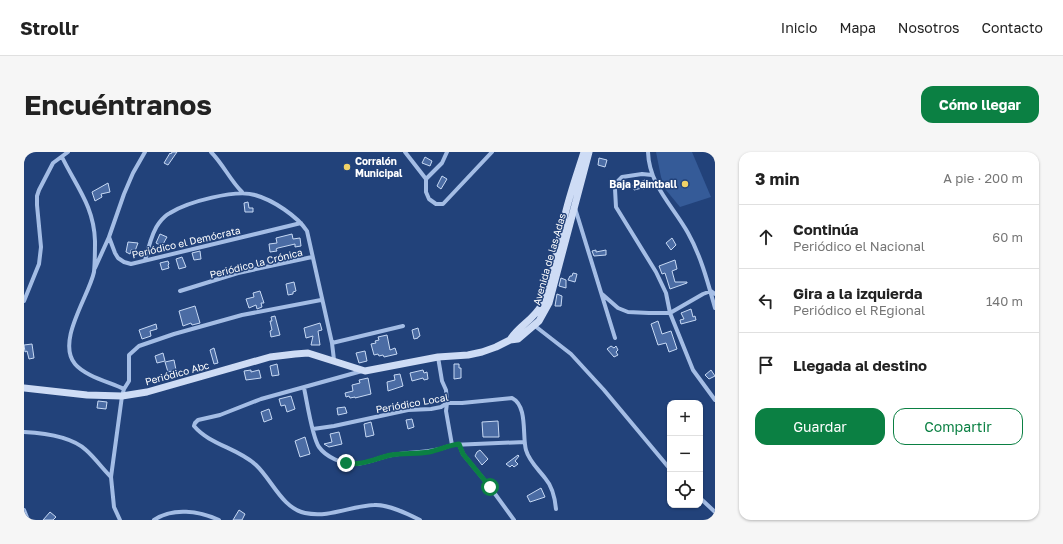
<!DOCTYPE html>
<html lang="es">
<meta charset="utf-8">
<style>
body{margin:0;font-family:"Golos Text",sans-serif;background:#f6f6f6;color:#222}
.controls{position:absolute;right:12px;bottom:12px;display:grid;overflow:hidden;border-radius:8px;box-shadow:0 1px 3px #0004}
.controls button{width:36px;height:36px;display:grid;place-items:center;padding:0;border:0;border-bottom:1px solid #e0e0e0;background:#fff;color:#222;font:20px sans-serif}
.stop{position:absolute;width:12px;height:12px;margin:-9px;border:3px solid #0b8043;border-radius:50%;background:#fff}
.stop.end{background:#0b8043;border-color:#fff;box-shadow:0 1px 4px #0008}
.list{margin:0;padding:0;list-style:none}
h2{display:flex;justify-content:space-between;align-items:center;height:52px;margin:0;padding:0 16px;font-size:17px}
h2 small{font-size:13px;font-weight:400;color:#767676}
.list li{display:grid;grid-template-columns:26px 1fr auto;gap:12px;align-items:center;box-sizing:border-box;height:64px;padding:0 16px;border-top:1px solid #e0e0e0}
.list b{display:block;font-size:15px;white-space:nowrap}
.list p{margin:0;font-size:13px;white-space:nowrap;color:#767676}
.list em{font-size:13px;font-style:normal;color:#767676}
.actions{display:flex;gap:8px;padding:12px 16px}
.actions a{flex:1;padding:9px 0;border:1px solid #0b8043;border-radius:12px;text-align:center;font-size:14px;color:#0b8043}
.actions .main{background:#0b8043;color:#fff}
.icon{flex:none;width:22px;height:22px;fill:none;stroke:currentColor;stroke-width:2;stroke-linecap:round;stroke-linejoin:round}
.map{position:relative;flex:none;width:691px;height:368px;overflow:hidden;border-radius:12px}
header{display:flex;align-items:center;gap:24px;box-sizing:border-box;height:56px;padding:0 20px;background:#fff;border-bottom:1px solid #e0e0e0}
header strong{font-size:19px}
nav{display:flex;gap:22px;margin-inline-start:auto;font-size:14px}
.intro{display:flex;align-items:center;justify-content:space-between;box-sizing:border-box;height:96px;padding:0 24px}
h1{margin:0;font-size:28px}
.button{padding:10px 18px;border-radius:12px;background:#0b8043;color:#fff;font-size:14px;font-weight:700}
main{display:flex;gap:24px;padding:0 24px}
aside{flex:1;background:#fff;border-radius:12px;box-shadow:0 1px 3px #0004}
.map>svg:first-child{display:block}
.grass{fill:#355b98}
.building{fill:#4b6ca4;stroke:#c7d9f4}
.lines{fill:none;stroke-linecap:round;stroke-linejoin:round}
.street{stroke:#a4bde5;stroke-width:4}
.secondary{stroke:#cedcf5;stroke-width:7}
.route{stroke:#0b8043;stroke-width:5}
.poi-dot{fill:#f1d267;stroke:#22427a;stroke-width:1.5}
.labels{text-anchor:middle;stroke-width:3;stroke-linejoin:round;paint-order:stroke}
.poi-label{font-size:10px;font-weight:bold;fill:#fff;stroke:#22427a;text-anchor:start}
.street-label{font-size:10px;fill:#fff;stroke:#22427a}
</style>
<header>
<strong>Strollr</strong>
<nav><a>Inicio</a><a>Mapa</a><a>Nosotros</a><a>Contacto</a></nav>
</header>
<div class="intro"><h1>Encuéntranos</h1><a class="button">Cómo llegar</a></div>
<main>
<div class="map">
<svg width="691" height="368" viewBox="0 0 691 368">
<rect width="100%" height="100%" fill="#22427a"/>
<path class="grass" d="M632,0H668L687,45L656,55L642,38L637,25Z"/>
<path class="building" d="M148,0H153L144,13L140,11L146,1L147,2Z
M401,5L408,9L406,14L398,11Z
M575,6L583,8L581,15L574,13Z
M418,24L423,27L417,37L413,34Z
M621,28L624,35L619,37L618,36L610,38L609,33Z
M84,31L86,40L77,42L78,45L71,49L68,40Z
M224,50L225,56H229V60H221L220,51Z
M136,82L143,85L138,94L132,91Z
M268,82L269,87L276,86L277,94L271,95V92L254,96L252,97L253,99L246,100L245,92L253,91L252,86Z
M648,86L652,93L647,98L642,91Z
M104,90L114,91L111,99L107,98L106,102L102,100Z
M572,98V100L582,98V103L570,104L568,99Z
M176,99L177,107L170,108L168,101Z
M158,105L162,115L155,117L152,107Z
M651,108L653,117L648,119L651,130H663V131L646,137L641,121L638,122L635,114Z
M144,109L145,112L144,113L145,116L138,118L136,111Z
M549,121L553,122L551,130L544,128L546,124H548Z
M537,126L542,128V136L535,134Z
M270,130L272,139L269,140V142L264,143L262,132Z
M236,139L240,151H237L238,155L233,157L232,153L225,156L222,147L230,145L229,141Z
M533,142L538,144L537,154H531Z
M171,154L176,171L168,173L167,171L159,174L155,159Z
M667,157L669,165L671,164L672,168L657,172L656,168L660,167L657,161Z
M251,164L256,183L247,185L246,179L248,178L246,169H248L247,165Z
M634,169L638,182L647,179L653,197L645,200L642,191L634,193L627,172Z
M296,171L298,178L294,179L296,193H287L289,184L282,186L280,176Z
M132,172L133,177L126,179L127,184L118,187L115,178Z
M394,176L396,184L394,185V186L390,187L388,178Z
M363,183L366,198L371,196L373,202L360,205L359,203L355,204L354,202L350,203L347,192L352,191L351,189L355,188L354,185Z
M8,192L10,206L5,207L3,199L1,200L0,193Z
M587,194L590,196L592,194L594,198L592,200L594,203L590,205L583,197Z
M190,196L194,211L190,212L186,198Z
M341,199L343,209L335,211L332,201Z
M139,201L141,209L133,211L131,204Z
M150,208L152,218L144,220L141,210Z
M253,212L255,223L248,224L246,214Z
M430,212H435V216H437V226L430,227Z
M227,218V220L235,218L237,226L222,228L220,219Z
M399,218L400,221L403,220L404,227L400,228L399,226L388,229L386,221Z
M687,218L691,224L685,227L681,223Z
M376,222L379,234L364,239L363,230L371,228L370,223Z
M344,226L347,242L331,246V245L326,246L325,244L322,245L321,241L329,239L328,233L336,231L335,228Z
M267,244L271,257L263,260L261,253L257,254L255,247Z
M74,249L83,250L82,257L73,256Z
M321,255L323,261L314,263L313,256Z
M245,257L248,267L240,270L237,260Z
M388,267L390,275L384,277L382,268Z
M474,269L475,285H459L458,270Z
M347,270L350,283L342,285L340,272Z
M315,280L318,292L305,295L300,292L308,290L306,282Z
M281,285L286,302L276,305L271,289Z
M456,298L464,307L458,313L451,304L453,300Z
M494,303L495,304L491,309L494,312L490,315L488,313L486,315L482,312Z
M517,336L521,345L506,350L503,344Z
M215,358L221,362L218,368H209Z
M26,360L32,365L29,368H19Z"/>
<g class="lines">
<path class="street" d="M121,0L109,21L100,42L85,85L91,101L94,106L100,110L107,112L277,71
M187,0C199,12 206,28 218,40
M381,0L402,27V40L405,47L412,52H419L468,0
M624,0C625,33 649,54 664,81C677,104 684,131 691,156
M38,5C52,34 70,54 71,89C71,98 71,110 70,120C65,144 32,189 51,212C61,224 85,230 100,237
M628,23L618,22L598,25L593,30L591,37L592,55L632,120L642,141L646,161L669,218L691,248
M402,27L418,11L423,0
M551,56L591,186
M121,108C125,96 127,81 135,71C138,67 142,63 146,61C163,50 212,37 231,43C249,48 273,64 283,79L308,191
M71,116L85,85
M156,139L214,121L288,105
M578,142L594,156L604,160L625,161H646L679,142L687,139L691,142
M0,149L15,112L17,95L13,53V44L15,38L29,11L44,0
M511,174L547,202L580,238L646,317
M414,205L418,229L422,238L423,251L422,259L428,293
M310,208L308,191L379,174
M338,219L237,247L196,263L174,268L171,271L170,274C186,293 214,296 232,313C248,328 258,356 281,361C306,366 326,354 350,353C364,352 384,362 396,368
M280,236C283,249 288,285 295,295C302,305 318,312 330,312C343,312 355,305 368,303C391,299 405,302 428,293L501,290
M289,277L310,274L384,258L407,257L417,255L423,251H438L488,246C504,254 498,284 502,298C505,309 514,317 521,326C528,334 531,346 532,357
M0,280C19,281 47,284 62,298C71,306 78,316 87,325
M435,292L439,302L466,335L490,368
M676,346L691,360
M0,358L4,368
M96,368L90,355L87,325L98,244L100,237L105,229V203L115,194L150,182L218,163L297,148
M130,368C149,355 175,359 195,368"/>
<path class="secondary" d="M486,188C494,174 510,168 518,152C529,129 533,93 540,67C545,44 553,22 560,0
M0,236L63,243L98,244L123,240L246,205L271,202L284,201L341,219L414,205L444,203L458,200L472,195L486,188L494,187L515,169L525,151L565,0"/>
</g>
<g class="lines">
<path class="route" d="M322,311C338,314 352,306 367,303C380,301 393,302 405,300C415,298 425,293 435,292L439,302L466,335"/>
</g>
<g class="poi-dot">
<circle cx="323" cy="15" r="4"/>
<circle cx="661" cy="32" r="4"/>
</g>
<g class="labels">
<g class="poi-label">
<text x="331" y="13">Corralón<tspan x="331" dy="12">Municipal</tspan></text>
<text x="653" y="36" text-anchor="end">Baja Paintball</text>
</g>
<g class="street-label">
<text transform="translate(162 90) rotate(-13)" y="4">Periódico el Demócrata</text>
<text transform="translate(525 107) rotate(-74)" y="4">Avenida de las Adas</text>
<text transform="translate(232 111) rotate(-14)" y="4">Periódico la Crónica</text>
<text transform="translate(153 221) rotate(-15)" y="4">Periódico Abc</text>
<text transform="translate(388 251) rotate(-10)" y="4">Periódico Local</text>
</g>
</g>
</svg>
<div class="controls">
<button>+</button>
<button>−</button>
<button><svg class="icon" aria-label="locate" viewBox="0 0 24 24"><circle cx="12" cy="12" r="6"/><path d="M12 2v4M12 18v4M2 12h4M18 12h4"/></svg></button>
</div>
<div class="stop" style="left:466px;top:335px"></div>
<div class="stop end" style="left:322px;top:311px"></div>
</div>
<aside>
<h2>3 min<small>A pie · 200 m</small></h2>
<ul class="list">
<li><svg class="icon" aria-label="ahead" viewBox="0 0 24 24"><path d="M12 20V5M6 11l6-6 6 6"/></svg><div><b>Continúa</b><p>Periódico el Nacional</p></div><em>60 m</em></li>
<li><svg class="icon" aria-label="left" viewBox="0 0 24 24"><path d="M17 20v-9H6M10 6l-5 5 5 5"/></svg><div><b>Gira a la izquierda</b><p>Periódico el REgional</p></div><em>140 m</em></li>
<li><svg class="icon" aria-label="arrive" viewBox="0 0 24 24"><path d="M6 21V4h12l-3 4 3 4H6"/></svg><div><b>Llegada al destino</b></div></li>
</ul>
<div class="actions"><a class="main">Guardar</a><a>Compartir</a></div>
</aside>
</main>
